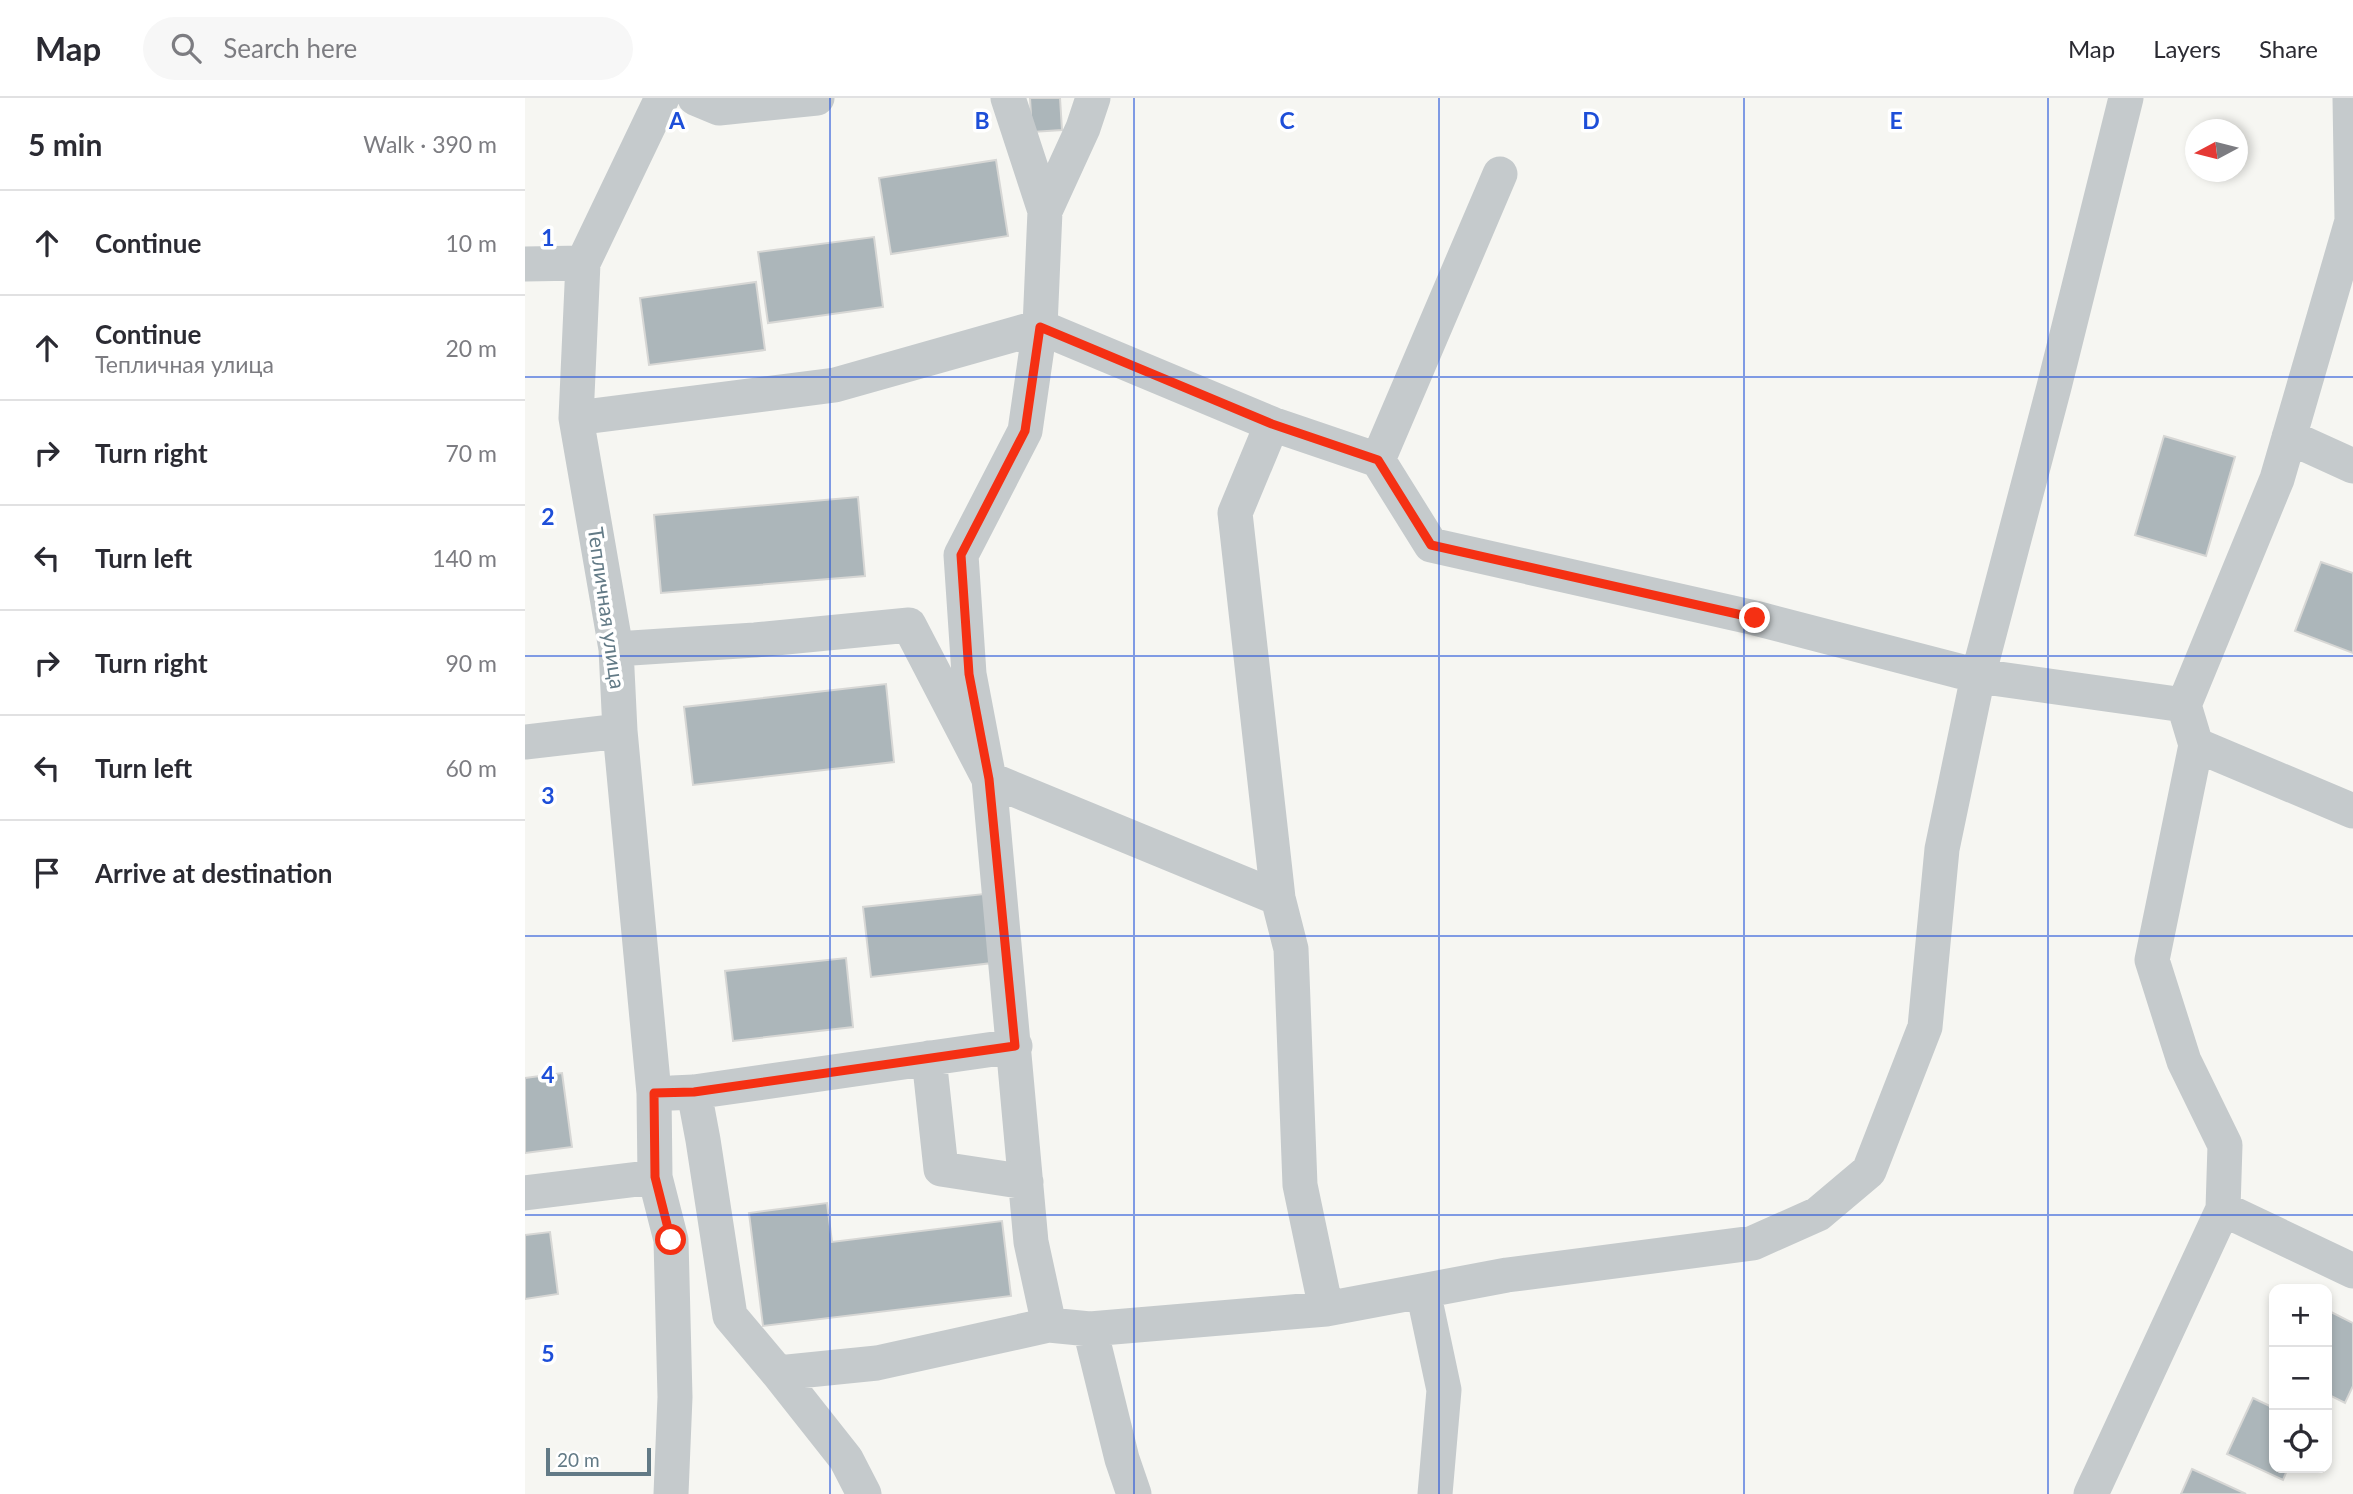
<!DOCTYPE html>
<meta charset="utf-8">
<style>
body{margin:0;font-family:Lato,sans-serif;background:#f7f7f7;color:#2b2b33}
.controls{position:absolute;right:21px;bottom:21px;display:grid;overflow:hidden;border-radius:14px;box-shadow:0 4px 10px #0003}
.controls button{width:63px;height:63px;display:grid;place-items:center;padding:0;border:0;border-bottom:2px solid #e1e1e2;background:#fff;color:#2b2b33;font:35px sans-serif}
.compass{position:absolute;left:1660px;top:21px;width:63px;height:63px;border-radius:50%;background:#fff;box-shadow:0 4px 10px #0003;rotate:263deg}
.scale{position:absolute;left:21px;bottom:18px;width:105px;box-sizing:border-box;padding-left:7px;border:4px solid #627a86;border-top:0;font-size:19px;line-height:24px;white-space:nowrap;color:#627a86;-webkit-text-stroke:5px #fff;paint-order:stroke}
.stop{position:absolute;width:21px;height:21px;margin:-16px;border:5px solid #f53013;border-radius:50%;background:#fff}
.stop.end{background:#f53013;border-color:#fff;box-shadow:0 2px 7px #0008}
.list{margin:0;padding:0;list-style:none}
h2{display:flex;justify-content:space-between;align-items:center;height:91px;margin:0;padding:0 28px;font-size:30px}
h2 small{font-size:23px;font-weight:400;color:#7c7c81}
.list li{display:grid;grid-template-columns:46px 1fr auto;gap:21px;align-items:center;box-sizing:border-box;height:105px;padding:0 28px;border-top:2px solid #e1e1e2}
.list b{display:block;font-size:26px;white-space:nowrap}
.list p{margin:0;font-size:23px;white-space:nowrap;color:#7c7c81}
.list em{font-size:23px;font-style:normal;color:#7c7c81}
.icon{flex:none;width:38px;height:38px;fill:none;stroke:currentColor;stroke-width:2;stroke-linecap:round;stroke-linejoin:round}
.map{position:relative;flex:none;width:1828px;height:1396px;overflow:hidden}
header{display:flex;align-items:center;gap:42px;box-sizing:border-box;height:98px;padding:0 35px;background:#fff;border-bottom:2px solid #e1e1e2}
header strong{font-size:33px}
nav{display:flex;gap:38px;margin-inline-start:auto;font-size:24px}
.search{width:490px;height:63px;background:#f7f7f7;display:flex;align-items:center;gap:18px;box-sizing:border-box;padding:0 24px;border-radius:38px;color:#7c7c81;font-size:26px}
main{display:flex}
aside{flex:1;background:#fff}
.map>svg:first-child{display:block}
.building{fill:#acb6ba;stroke:#d7d7d5;stroke-width:2}
.lines{fill:none;stroke-linecap:round;stroke-linejoin:round}
.minor{stroke:#c5cacc;stroke-width:35}
.route{stroke:#f53013;stroke-width:9}
.grid{fill:none;stroke:#1d4ed8;stroke-width:2;stroke-opacity:0.55}
.labels{text-anchor:middle;stroke-width:7;stroke-linejoin:round;paint-order:stroke}
.street-label{font-size:21px;fill:#627a86;stroke:#fff}
.grid-label{font-size:23px;text-anchor:middle;font-weight:bold;fill:#1d4ed8;stroke:#fff;stroke-width:7;stroke-linejoin:round;paint-order:stroke}
</style>
<header>
<strong>Map</strong>
<div class="search"><svg class="icon" aria-label="search" viewBox="0 0 24 24"><circle cx="10" cy="10" r="6"/><path d="M15 15l6 6"/></svg>Search here</div>
<nav><a>Map</a><a>Layers</a><a>Share</a></nav>
</header>
<main>
<aside>
<h2>5 min<small>Walk · 390 m</small></h2>
<ul class="list">
<li><svg class="icon" aria-label="ahead" viewBox="0 0 24 24"><path d="M12 20V5M6 11l6-6 6 6"/></svg><div><b>Continue</b></div><em>10 m</em></li>
<li><svg class="icon" aria-label="ahead" viewBox="0 0 24 24"><path d="M12 20V5M6 11l6-6 6 6"/></svg><div><b>Continue</b><p>Тепличная улица</p></div><em>20 m</em></li>
<li><svg class="icon" aria-label="right" viewBox="0 0 24 24"><path d="M7 20v-9h11M14 6l5 5-5 5"/></svg><div><b>Turn right</b></div><em>70 m</em></li>
<li><svg class="icon" aria-label="left" viewBox="0 0 24 24"><path d="M17 20v-9H6M10 6l-5 5 5 5"/></svg><div><b>Turn left</b></div><em>140 m</em></li>
<li><svg class="icon" aria-label="right" viewBox="0 0 24 24"><path d="M7 20v-9h11M14 6l5 5-5 5"/></svg><div><b>Turn right</b></div><em>90 m</em></li>
<li><svg class="icon" aria-label="left" viewBox="0 0 24 24"><path d="M17 20v-9H6M10 6l-5 5 5 5"/></svg><div><b>Turn left</b></div><em>60 m</em></li>
<li><svg class="icon" aria-label="arrive" viewBox="0 0 24 24"><path d="M6 21V4h12l-3 4 3 4H6"/></svg><div><b>Arrive at destination</b></div></li>
</ul>
</aside>
<div class="map">
<svg width="1828" height="1396" viewBox="0 0 1828 1396">
<rect width="100%" height="100%" fill="#f6f6f2"/>
<path class="building" d="M505,0H535L537,32L507,34Z
M471,62L483,138L366,156L354,80Z
M349,139L358,209L243,225L233,154Z
M231,184L240,252L124,267L115,200Z
M1639,338L1710,359L1681,458L1610,437Z
M333,399L340,478L136,495L129,417Z
M1796,464L1828,475V555L1770,533Z
M361,586L369,664L168,687L159,609Z
M459,796L467,865L346,879L338,809Z
M321,860L328,929L208,943L200,873Z
M37,975L47,1049L0,1055V980Z
M302,1105L307,1144L477,1123L486,1198L238,1228L224,1115Z
M25,1134L33,1196L0,1201V1137Z
M1806,1214L1828,1225V1288L1820,1305L1802,1296V1222Z
M1728,1300L1749,1310V1370H1763L1758,1382L1702,1356Z
M1667,1371L1721,1396H1656Z"/>
<g class="lines">
<path class="minor" d="M137,0L58,165L51,320L91,551L95,633L129,995L130,1079L146,1142L150,1299L146,1396
M170,0L194,10L292,0
M483,0L520,113L515,229L500,333L436,457L444,576L464,681L506,1144L524,1227
M1825,0L1827,123L1752,381L1659,607L1671,647L1828,713
M520,113L558,30L568,0
M0,166L58,165
M51,320L310,287L515,229L747,326L853,362L906,447L1230,520L1453,578L1659,607
M747,326L710,415L753,800L766,851L775,1087L801,1211
M1764,339L1828,368
M853,362L975,76
M91,551L230,542L384,527L464,681L753,800
M0,644L95,633
M404,960L416,1071L501,1084
M169,994L178,1042L205,1218L253,1275L321,1361L339,1396
M147,995L169,994L490,948
M0,1095L130,1079
M1698,1111L1828,1173
M898,1193L919,1292L910,1396
M565,1231L597,1361L609,1396
M253,1275L352,1265L524,1227L565,1231L801,1211L982,1177L1228,1145L1293,1116L1344,1073L1400,929L1417,751L1453,578L1529,289L1601,0
M1566,1396L1698,1111L1700,1047L1659,963L1627,862L1671,647"/>
</g>
<g class="lines">
<path class="route" d="M146,1142L130,1079L129,995L169,994L490,948L464,681L444,576L436,457L500,333L515,229L747,326L853,362L906,447L1230,520"/>
</g>
<path class="grid" d="M305,0V1396M609,0V1396M914,0V1396M1219,0V1396M1523,0V1396M0,279H1828M0,558H1828M0,838H1828M0,1117H1828"/>
<g class="labels">
<g class="street-label">
<text transform="translate(81 510) rotate(82)" y="7">Тепличная улица</text>
</g>
</g>
<g class="grid-label">
<text x="152" y="31">A</text>
<text x="457" y="31">B</text>
<text x="762" y="31">C</text>
<text x="1066" y="31">D</text>
<text x="1371" y="31">E</text>
<text x="23" y="148">1</text>
<text x="23" y="427">2</text>
<text x="23" y="706">3</text>
<text x="23" y="985">4</text>
<text x="23" y="1264">5</text>
</g>
</svg>
<div class="controls">
<button>+</button>
<button>−</button>
<button><svg class="icon" aria-label="locate" viewBox="0 0 24 24"><circle cx="12" cy="12" r="6"/><path d="M12 2v4M12 18v4M2 12h4M18 12h4"/></svg></button>
</div>
<svg class="compass" viewBox="-18 -18 36 36"><path d="M0-13l5 13h-10z" fill="#e53935"/><path d="M0 13l5-13h-10z" fill="#7c7c81"/></svg>
<div class="scale">20 m</div>
<div class="stop" style="left:146px;top:1142px"></div>
<div class="stop end" style="left:1230px;top:520px"></div>
</div>
</main>
